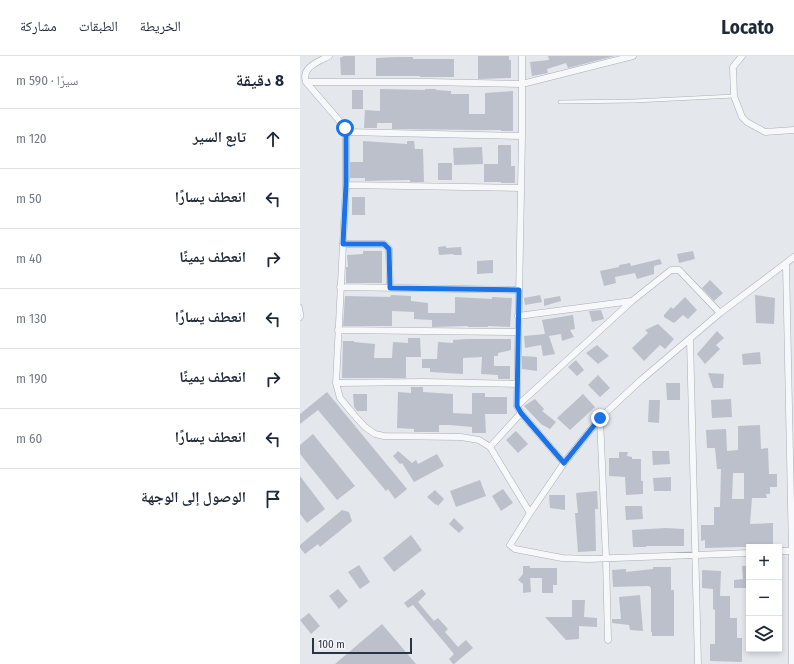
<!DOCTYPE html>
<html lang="ar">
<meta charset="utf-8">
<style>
body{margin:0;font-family:"Fira Sans Condensed","Noto Naskh Arabic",sans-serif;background:#f6f6f7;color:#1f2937;direction:rtl}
.controls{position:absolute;right:12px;bottom:12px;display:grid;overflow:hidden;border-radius:0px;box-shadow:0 2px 6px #0003}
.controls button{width:36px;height:36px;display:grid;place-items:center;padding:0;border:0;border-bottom:1px solid #e0e1e3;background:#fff;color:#1f2937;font:20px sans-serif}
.scale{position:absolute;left:12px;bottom:10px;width:100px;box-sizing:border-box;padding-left:4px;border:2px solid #2b3445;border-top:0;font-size:11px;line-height:14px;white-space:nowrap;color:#2b3445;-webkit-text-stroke:3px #f4f6f9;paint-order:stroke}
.stop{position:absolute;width:12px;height:12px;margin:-9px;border:3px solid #1a73e8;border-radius:50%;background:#fff}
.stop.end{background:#1a73e8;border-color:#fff;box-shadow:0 1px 4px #0008}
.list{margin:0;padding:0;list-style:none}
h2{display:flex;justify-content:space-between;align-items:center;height:52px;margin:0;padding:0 16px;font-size:17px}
h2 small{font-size:13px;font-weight:400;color:#747a83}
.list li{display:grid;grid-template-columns:26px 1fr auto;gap:12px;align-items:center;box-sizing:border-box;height:60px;padding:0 16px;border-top:1px solid #e0e1e3}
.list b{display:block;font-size:15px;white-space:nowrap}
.list em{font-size:13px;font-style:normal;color:#747a83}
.icon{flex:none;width:22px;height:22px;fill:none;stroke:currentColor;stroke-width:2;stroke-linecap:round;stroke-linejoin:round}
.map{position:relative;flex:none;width:494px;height:608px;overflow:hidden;direction:ltr}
header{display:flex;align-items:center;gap:24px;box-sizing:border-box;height:56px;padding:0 20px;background:#fff;border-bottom:1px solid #e0e1e3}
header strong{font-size:19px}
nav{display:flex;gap:22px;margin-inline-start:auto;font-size:14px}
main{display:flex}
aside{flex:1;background:#fff}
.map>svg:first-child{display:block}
.building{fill:#bbc0ca;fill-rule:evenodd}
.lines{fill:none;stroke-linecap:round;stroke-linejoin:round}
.lane-casing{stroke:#a9aeb7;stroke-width:4}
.street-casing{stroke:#a9aeb7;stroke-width:7}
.lane{stroke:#f7f8fa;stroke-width:3}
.street{stroke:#f7f8fa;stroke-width:6}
.route{stroke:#1a73e8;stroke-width:5}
</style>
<header>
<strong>Locato</strong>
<nav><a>الخريطة</a><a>الطبقات</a><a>مشاركة</a></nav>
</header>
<main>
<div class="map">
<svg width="494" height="608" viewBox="0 0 494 608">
<rect width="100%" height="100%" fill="#e4e7ec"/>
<path class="building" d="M44,0H55V19H41L40,2Z
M178,0H209V4H211V22L178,23Z
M248,0H315L268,12L266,7L247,13L248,17L232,20L230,6L249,4Z
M97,1H113V3H154V21H120V20H76V2Z
M80,33L125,34V33H136V34L151,35V38H169V58H185V37L213,35V75H201V74H181L92,73V67H77V72H64L65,54L80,55Z
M52,34H63V53H52Z
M63,85L107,88V85H114L115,93H123L124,126H110V124L65,125V122H50V106H63Z
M198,89H211V110H215V127H201V126H184V108H198Z
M182,91L183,108L154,109L153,92Z
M138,107H152V124H138Z
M52,141H65V159H52Z
M146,190V192L161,191L162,199H154L153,198L139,199L138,191Z
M63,195H82V227H46V211H48L47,199L63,198Z
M393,195L395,203L379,207L377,198Z
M360,203L362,208L354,210V218L337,223L335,217L315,221L316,227L304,230L300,215L319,211V209L330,207L331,210Z
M193,204V217L177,218V205Z
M410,224L423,237L414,245L402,232Z
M91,239L111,240V245L128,247V257H155V241L192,243V241L212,242L210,271L188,270V271H168V270L132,271V264L114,263V256L92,255V270H43L45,240L90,241Z
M240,239L242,246L225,249L224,242Z
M455,239L475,242L474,268L456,267Z
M260,240L261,245L244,250V243Z
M385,241L397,254L388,263L383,259L374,267L364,261V259L371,251L373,253Z
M301,254L304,263L292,266L289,255Z
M273,259L275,273L270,274L274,281L262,285L261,278L249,280L255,298L243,300L241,289L225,292L224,280L245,278L242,264Z
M358,268L374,283L365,293L360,289L344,305L332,292L348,277L345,274Z
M417,275L424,282L416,289L420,293L405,308L397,298Z
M108,282H120L121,301H106V322H42L43,285H54V286L75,288L74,302H92L93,286L108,287Z
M168,283H211V294L198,297V300H194V310H210V323H198V319L181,318L182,301L163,302V318L130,316V312H122V303H137L138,286L153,287V284Z
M297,289L309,300L298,308L286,297Z
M460,296L461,308L443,309L442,298Z
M222,300L237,301V315L222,313Z
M276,304L284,314L277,320L268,311Z
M408,317L424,318L423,332H413Z
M298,319L310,332L300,341L288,329Z
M366,327H380V344H367Z
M111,331H123V336L153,338V357L172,358V337H185V341H207V358H185L186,377H172V371L150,369H139V376H114V373L97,372L98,336L111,337Z
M27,336L107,433L95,443L88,433L86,435L18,354L0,368V358Z
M53,338H67V355H57L54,351Z
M283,338L295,351L270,374L257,362Z
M235,343L244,353L242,355L256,366L250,373L241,368L224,350Z
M431,343L432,361L412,362L411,344Z
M349,344H360L359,367L348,366Z
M460,369L461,393L468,392L469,418H477V431H470V438H466L467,442H452L450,468L473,467V490L405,492V484L401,485V469H414V451H420L421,413H417L415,392H407L406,374L426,373L427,395L438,394V370ZM433,417H444V443H432Z
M216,375L228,388L218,397L206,384Z
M13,378L55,430L37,444L0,398V389Z
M98,395L112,407L116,404L118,408L137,398L144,410L114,426L102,407L100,408L93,400Z
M352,395H369L370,408L353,409Z
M319,396H328L327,400L332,401V403H341V425H343V438L326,439L325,421L309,420V402H319Z
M0,420L25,453L7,467L0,458Z
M371,421V435H354L353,422Z
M180,424L186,440L156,451L150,435Z
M203,433L213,447L201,455L192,440Z
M135,434L144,443L138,450L137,448L136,449L127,441Z
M297,435L298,453H295L296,495L278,496L275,457H278L276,437Z
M249,439H265V454L250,452Z
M325,450H342L343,463L326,464Z
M42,454L49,456L52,465L20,491L18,488L5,498L0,492V489Z
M154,462L164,472L159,477L149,468Z
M366,472L384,473V490H346V491H333L332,474Z
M111,479L122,494L94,516L83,502Z
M59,509L70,526L60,533L48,516Z
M223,510H230V512H257V529H253V537H242V522H230L231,536L223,537V528L218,524L223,518Z
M442,510H449V532H434V524L443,523Z
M353,511H371V534H374V580H352V576H351V532L349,530L313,531L312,514L326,513V516L353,513Z
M402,514L421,515L420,540H430V562H437V582H442V606L410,605V588H415V554L413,553V533L402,532Z
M38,533L48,545L39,553L29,540Z
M122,533L126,538L118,546L134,565L138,562L148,573L145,576L158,591L166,584L173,592L154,608H153L149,603L154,598L113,549L108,552L104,547Z
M340,539L343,575L330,574L329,569L312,567V563H321L319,541Z
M272,544H285L284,561L297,562V571L279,570V583L266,584L245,561H272Z
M9,557L20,570L11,578L0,564Z
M82,568L116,608H35Z"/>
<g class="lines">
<defs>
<path id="lane" d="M260,46L334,45L434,40
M0,250L2,260L0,263"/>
<path id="street" d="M29,0C18,6 1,11 6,26L43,69L46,76V129L36,327L40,342L54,359L65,371L75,378L84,380L161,381L179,384L190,391L230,457
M222,0V28L333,0
M442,0L433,11L434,40L442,61L447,66L465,76L494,74
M6,26H129L222,28V80L46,76
M222,80L217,350L221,357L264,407
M46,129L221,132
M43,188H84L89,193L90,232
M486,208L492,495V608
M40,231L219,234
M332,245L371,214H379L420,257
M38,274L218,276
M390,283L398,608
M36,327L124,326L217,328
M217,350L332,245L218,260
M300,362L306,502L308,584
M190,391L221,357
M479,495H494
M449,497L288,503L262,502L215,493L210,489L230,457L264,407L300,362L341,324L420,257L494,201"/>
</defs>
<use href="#lane" class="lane-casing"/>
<use href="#street" class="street-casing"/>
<use href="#lane" class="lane"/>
<use href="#street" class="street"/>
</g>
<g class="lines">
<path class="route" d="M45,72L46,76V129L43,188H84L89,193L90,232L219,234L217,350L221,357L264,407L300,362"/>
</g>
</svg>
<div class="controls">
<button>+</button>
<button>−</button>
<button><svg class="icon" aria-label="layers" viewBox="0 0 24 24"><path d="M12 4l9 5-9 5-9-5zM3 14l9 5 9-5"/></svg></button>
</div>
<div class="scale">100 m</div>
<div class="stop" style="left:45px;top:72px"></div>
<div class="stop end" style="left:300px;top:362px"></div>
</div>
<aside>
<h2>8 دقيقة<small>سيرًا · 590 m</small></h2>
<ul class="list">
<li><svg class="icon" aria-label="ahead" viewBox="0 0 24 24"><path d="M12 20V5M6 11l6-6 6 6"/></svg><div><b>تابع السير</b></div><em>120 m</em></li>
<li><svg class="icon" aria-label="left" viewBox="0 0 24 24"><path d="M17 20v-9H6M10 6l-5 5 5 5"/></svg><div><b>انعطف يسارًا</b></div><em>50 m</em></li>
<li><svg class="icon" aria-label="right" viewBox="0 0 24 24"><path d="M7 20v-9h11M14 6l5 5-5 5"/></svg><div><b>انعطف يمينًا</b></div><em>40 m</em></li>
<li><svg class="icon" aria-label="left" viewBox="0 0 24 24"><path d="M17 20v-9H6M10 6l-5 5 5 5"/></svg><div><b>انعطف يسارًا</b></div><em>130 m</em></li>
<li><svg class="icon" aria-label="right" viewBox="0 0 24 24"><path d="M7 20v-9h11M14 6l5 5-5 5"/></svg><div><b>انعطف يمينًا</b></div><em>190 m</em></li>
<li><svg class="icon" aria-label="left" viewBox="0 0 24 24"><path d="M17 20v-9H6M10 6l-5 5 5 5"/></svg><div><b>انعطف يسارًا</b></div><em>60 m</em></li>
<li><svg class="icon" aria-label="arrive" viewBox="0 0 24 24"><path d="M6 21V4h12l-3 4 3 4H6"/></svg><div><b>الوصول إلى الوجهة</b></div></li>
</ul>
</aside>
</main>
